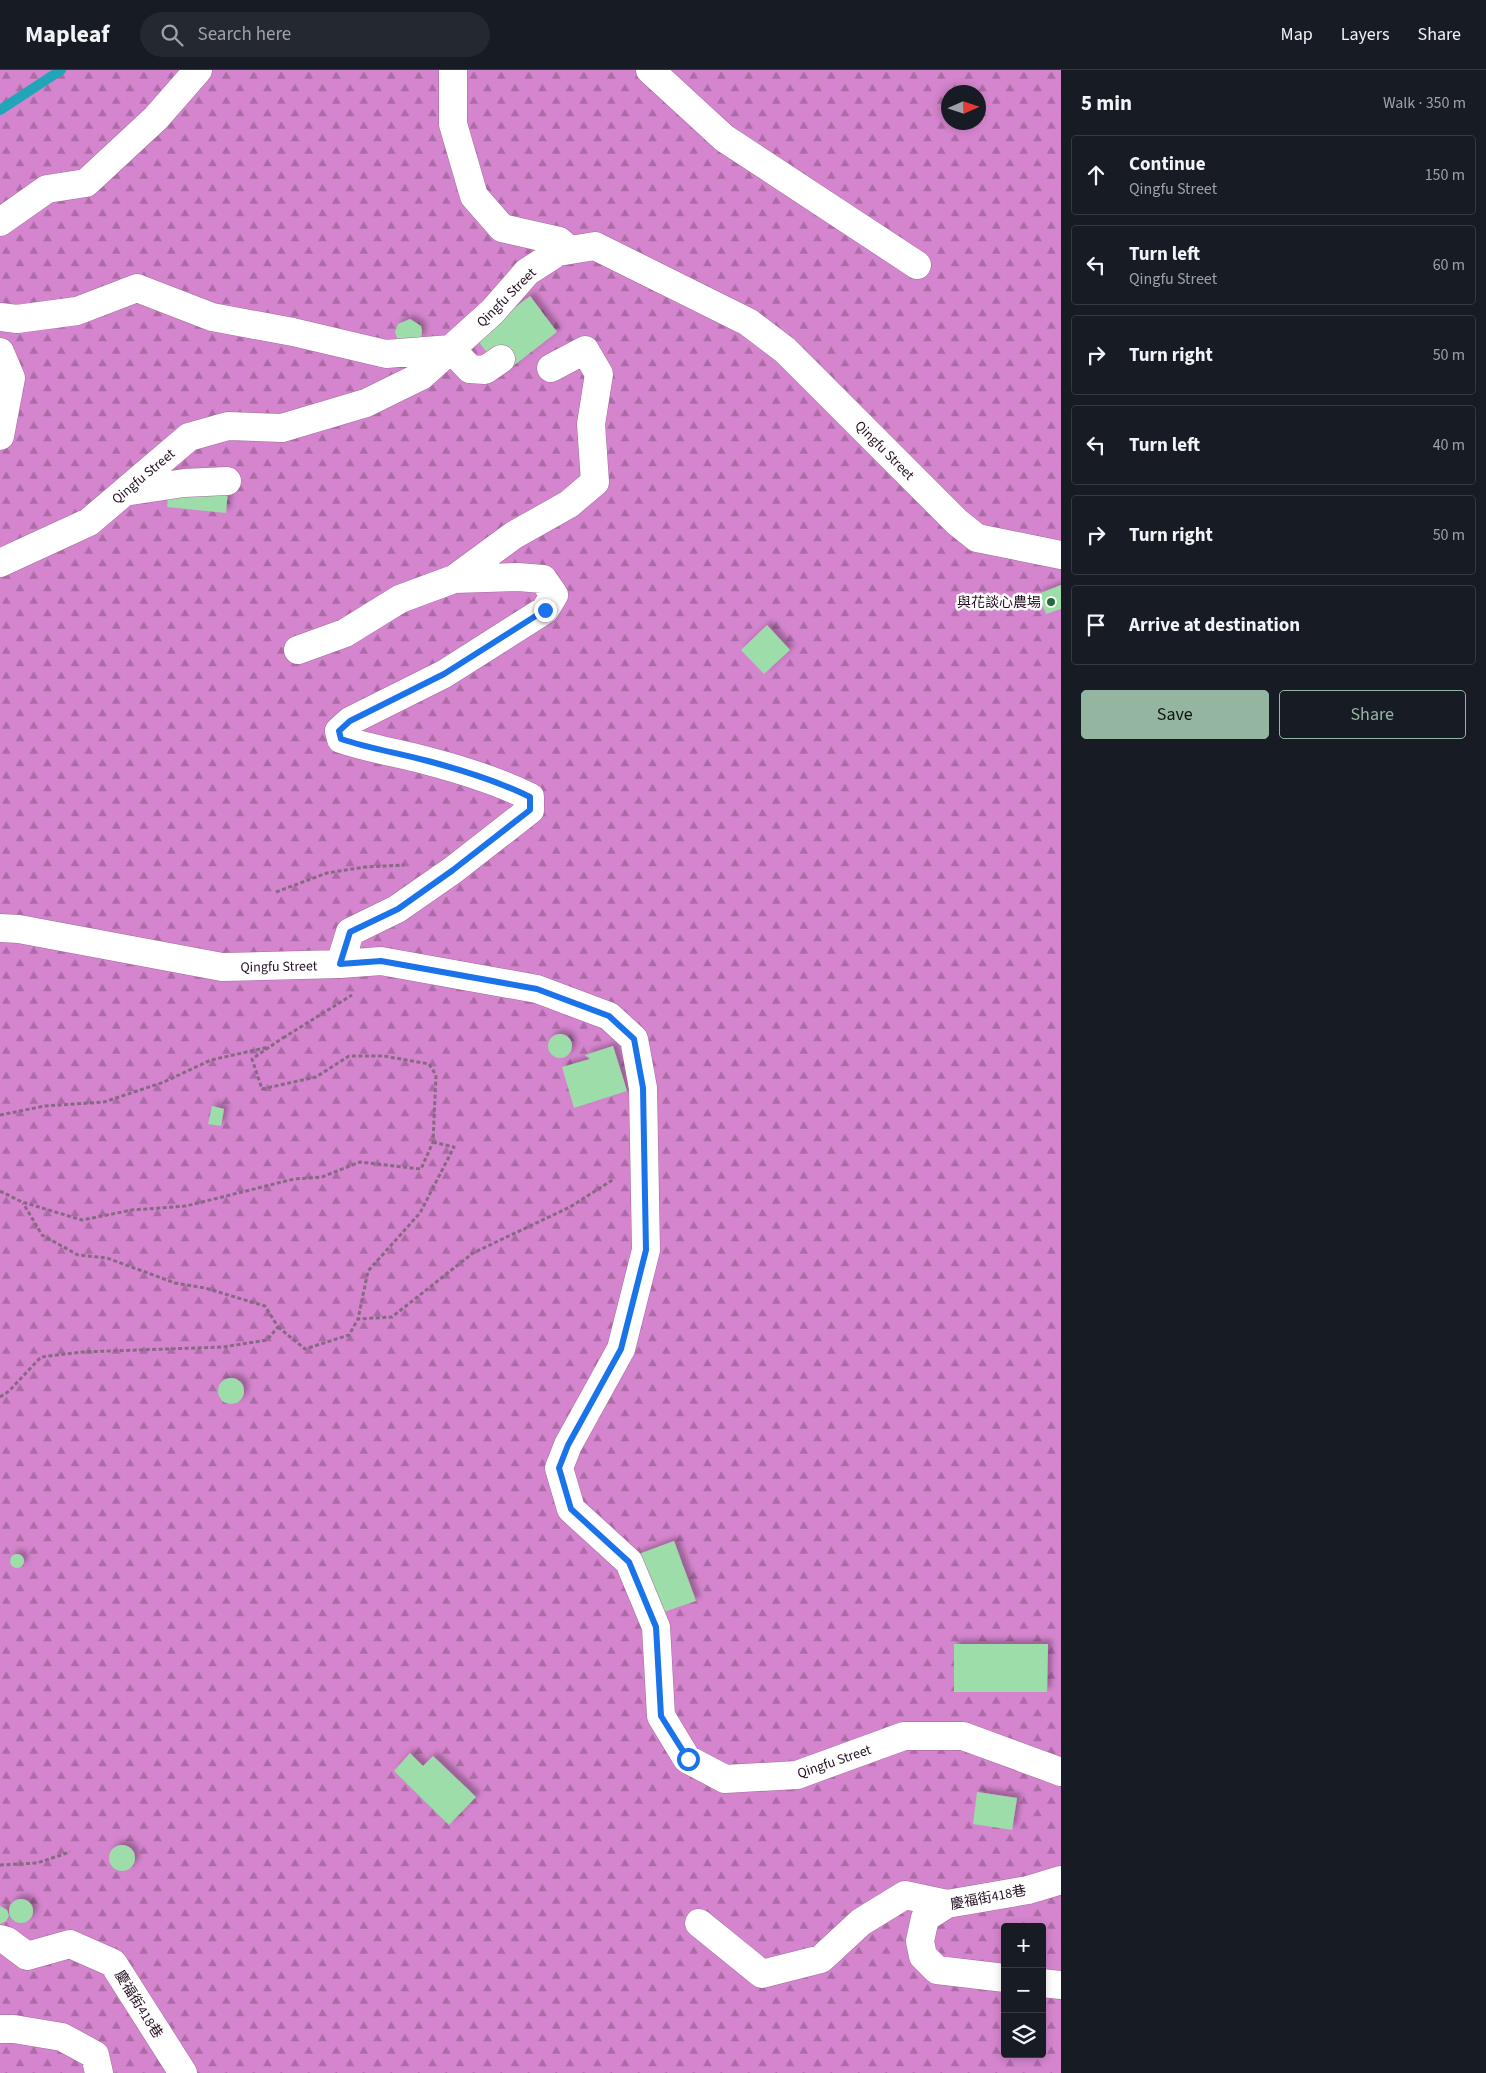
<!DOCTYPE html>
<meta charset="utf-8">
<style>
body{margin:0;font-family:"Source Sans 3","Noto Sans TC",sans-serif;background:#242831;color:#f1f3f6}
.controls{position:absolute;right:15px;bottom:15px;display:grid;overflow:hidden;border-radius:5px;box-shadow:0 2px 8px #0003}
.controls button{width:45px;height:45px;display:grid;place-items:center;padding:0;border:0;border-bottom:1px solid #363941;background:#171b24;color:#f1f3f6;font:25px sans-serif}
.compass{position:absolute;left:941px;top:15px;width:45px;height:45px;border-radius:50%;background:#171b24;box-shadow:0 2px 8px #0003;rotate:87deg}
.stop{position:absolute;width:15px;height:15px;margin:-11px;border:4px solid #1a73e8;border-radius:50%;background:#fff}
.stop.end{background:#1a73e8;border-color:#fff;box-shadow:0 1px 5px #0008}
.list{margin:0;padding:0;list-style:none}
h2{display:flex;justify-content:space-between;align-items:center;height:65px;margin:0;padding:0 20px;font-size:21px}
h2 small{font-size:16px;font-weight:400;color:#9ea1a6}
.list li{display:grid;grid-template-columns:32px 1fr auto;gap:15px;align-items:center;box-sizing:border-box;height:80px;margin:0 10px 10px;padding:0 10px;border:1px solid #363941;border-radius:5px}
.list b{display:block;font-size:19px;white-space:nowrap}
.list p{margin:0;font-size:16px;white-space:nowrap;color:#9ea1a6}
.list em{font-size:16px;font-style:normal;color:#9ea1a6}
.actions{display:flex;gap:10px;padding:15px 20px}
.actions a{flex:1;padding:11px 0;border:1px solid #94b6a1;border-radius:5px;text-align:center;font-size:18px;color:#94b6a1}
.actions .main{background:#94b6a1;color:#111}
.icon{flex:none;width:28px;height:28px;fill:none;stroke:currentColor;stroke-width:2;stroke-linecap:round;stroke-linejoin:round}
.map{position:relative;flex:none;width:1061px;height:2003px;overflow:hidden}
header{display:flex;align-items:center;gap:30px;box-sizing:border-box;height:70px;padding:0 25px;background:#171b24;border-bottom:1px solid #363941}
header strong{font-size:24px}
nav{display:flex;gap:28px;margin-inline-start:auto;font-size:18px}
.search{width:350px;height:45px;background:#242831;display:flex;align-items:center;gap:12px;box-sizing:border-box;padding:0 18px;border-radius:28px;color:#9ea1a6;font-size:19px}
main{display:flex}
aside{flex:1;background:#171b24}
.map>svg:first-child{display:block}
.forest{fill:url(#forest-firs);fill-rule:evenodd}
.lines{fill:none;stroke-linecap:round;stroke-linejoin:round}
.stream{stroke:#22a5b8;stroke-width:10}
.building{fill:#9ddda9;filter:url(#shadow)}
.minor-casing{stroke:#a36c9d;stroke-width:29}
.path{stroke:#866a83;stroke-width:3;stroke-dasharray:4 2.5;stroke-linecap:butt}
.minor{stroke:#fff;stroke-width:28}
.route{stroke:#1a73e8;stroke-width:6}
.poi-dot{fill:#226b39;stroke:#fff;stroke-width:2}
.labels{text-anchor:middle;stroke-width:5;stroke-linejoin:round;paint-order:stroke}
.street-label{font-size:14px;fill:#240f22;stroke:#fff}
.poi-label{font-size:14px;fill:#240f22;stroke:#fff;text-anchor:end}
</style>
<header>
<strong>Mapleaf</strong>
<div class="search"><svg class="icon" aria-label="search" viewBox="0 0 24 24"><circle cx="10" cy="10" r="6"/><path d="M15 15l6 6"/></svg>Search here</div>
<nav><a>Map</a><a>Layers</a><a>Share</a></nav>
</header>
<main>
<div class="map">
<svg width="1061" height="2003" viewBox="0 0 1061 2003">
<defs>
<pattern id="forest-firs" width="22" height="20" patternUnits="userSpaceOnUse" patternTransform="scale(1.25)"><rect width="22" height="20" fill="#d485cd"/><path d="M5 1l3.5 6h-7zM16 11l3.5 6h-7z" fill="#ac6ba6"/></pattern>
<filter id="shadow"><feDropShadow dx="4.5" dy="-4.5" stdDeviation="2.5" flood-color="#0004"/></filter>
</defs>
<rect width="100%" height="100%" fill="#f9d5f5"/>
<path class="forest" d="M0,0H1061V2003H0ZM948,22H978V52H948ZM1005,1857H1042V1984H1005Z"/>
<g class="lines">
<path class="stream" d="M0,40L61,0"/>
</g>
<path class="building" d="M530,226L557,262L503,304L476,268Z
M410,249L421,256L422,260L421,269L398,271L395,262L398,254Z
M170,403L229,408L226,443L167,437Z
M1061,515V539L1046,544L1038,524Z
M767,555L790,580L764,604L741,580Z
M548 976a12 12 0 1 1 24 0a12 12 0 1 1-24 0Z
M613,976L627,1021L574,1038L562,997L590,989L585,985Z
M212,1036L224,1039L221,1056L208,1054Z
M218 1321a13 13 0 1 1 26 0a13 13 0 1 1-26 0Z
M674,1471L696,1531L658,1544L636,1485Z
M10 1491a7 7 0 1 1 14 0a7 7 0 1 1-14 0Z
M954,1574H1048L1047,1622H954Z
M410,1683L423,1696L433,1686L476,1727L449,1755L394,1701Z
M977,1722L1017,1728L1012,1760L973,1754Z
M109 1788a13 13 0 1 1 26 0a13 13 0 1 1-26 0Z
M9 1841a12 12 0 1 1 24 0a12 12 0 1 1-24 0Z
M0,1836L7,1840L9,1846L6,1851L0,1854Z"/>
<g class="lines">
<defs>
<path id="minor" d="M453,0V54L474,126L502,158L559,171L570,180
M650,0L724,68L917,195
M0,152L47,119L86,113L156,48L198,0
M0,247L17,249L77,241L137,218L212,247L293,262L386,284L451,279L470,299L485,300L501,289
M0,282L11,308L0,366
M124,422L184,413L227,411
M0,493L89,452L189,367L228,356L282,358L366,333L421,306L493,241L527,202L558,182L595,176L748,252L785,280L957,452L977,468L1061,485
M298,580L345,563L400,529L454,509L514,465L569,434L595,412L591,354L599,304L585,280L551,298
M0,858L19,859L222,897L340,894L381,891L537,919L609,946L634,969L643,1018L646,1180L621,1279L568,1375L559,1398L571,1439L629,1492L656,1557L661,1646L687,1689L725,1709L797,1705L904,1666H963L1061,1702
M340,894L350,862L397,839L453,800L530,740V727C498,711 462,700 428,691C399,683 370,679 341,669L339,661L350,651L444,604L545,540L554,525L543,509L518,507L454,509
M699,1853L762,1904L821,1889L861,1852L905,1825L947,1834
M0,1869L7,1871L27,1886L70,1874L113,1893L183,2003
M1005,1908L937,1900L923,1886L920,1871L925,1848L947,1834L1028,1820L1061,1810
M1042,1913L1061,1915
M0,1959H14L62,1967L95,1985L99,2003"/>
</defs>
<use href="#minor" class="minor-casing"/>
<path class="path" d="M276,822L327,803L365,797L404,795
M283,968L352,925
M0,1045L45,1036L104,1032L164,1012L211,990L269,977
M433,1072L454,1077L420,1143L368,1201L358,1249L392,1247L473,1183L570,1137L614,1109
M0,1121L22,1132L82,1150L132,1140L186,1136L294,1109L322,1107L360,1092L421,1099L433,1072L436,1005L429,994L384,986H349L316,1007L262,1019L252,989L284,967
M278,1257L305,1279L349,1265L358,1249
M0,1327L9,1321L41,1287L82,1282L223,1277L267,1270L278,1257L265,1236L205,1218L175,1213L107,1188L78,1185L42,1165L23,1133
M0,1795L37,1793L70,1782"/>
<use href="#minor" class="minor"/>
</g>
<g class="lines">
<path class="route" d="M545,540L444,604L350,651L339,661L341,669C371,679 399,683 428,691C462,700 498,711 530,727V740L453,800L398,839L350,862L340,894L381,891L537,919L609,946L634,969L643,1018L646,1180L621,1279L568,1375L559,1398L571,1439L629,1492L656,1557L661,1646L688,1689"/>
</g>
<circle class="poi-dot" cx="1051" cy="532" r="5"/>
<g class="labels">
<g class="street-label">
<text transform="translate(506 227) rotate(-45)" y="5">Qingfu Street</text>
<text transform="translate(885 380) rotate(45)" y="5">Qingfu Street</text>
<text transform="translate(143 406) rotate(-40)" y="5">Qingfu Street</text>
<text transform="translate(279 896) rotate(-1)" y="5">Qingfu Street</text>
<text transform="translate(834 1691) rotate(-19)" y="5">Qingfu Street</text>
<text transform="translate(988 1827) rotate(-11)" y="5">慶福街418巷</text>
<text transform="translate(139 1934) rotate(58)" y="5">慶福街418巷</text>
</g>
<g class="poi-label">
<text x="1041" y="537">與花談心農場</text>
</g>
</g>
</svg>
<div class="controls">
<button>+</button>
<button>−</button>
<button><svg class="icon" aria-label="layers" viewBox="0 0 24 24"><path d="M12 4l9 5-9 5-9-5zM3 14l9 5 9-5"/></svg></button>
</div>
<svg class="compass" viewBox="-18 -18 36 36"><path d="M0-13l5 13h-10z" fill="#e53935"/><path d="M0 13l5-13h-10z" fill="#9ea1a6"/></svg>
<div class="stop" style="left:688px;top:1689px"></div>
<div class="stop end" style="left:545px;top:540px"></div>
</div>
<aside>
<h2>5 min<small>Walk · 350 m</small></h2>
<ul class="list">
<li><svg class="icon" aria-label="ahead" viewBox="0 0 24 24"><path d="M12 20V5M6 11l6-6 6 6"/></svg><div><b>Continue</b><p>Qingfu Street</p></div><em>150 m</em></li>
<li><svg class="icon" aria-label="left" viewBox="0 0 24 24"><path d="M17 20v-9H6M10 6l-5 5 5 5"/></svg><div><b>Turn left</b><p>Qingfu Street</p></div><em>60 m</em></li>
<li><svg class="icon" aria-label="right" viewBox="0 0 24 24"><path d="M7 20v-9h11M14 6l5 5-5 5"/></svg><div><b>Turn right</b></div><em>50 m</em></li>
<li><svg class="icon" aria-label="left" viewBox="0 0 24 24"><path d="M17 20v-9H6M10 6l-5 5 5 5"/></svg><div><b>Turn left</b></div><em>40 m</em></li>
<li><svg class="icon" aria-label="right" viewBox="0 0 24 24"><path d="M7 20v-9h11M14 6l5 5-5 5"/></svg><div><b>Turn right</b></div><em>50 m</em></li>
<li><svg class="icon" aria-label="arrive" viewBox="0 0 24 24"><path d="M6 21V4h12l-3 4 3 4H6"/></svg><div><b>Arrive at destination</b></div></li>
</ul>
<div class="actions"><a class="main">Save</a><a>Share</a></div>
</aside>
</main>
